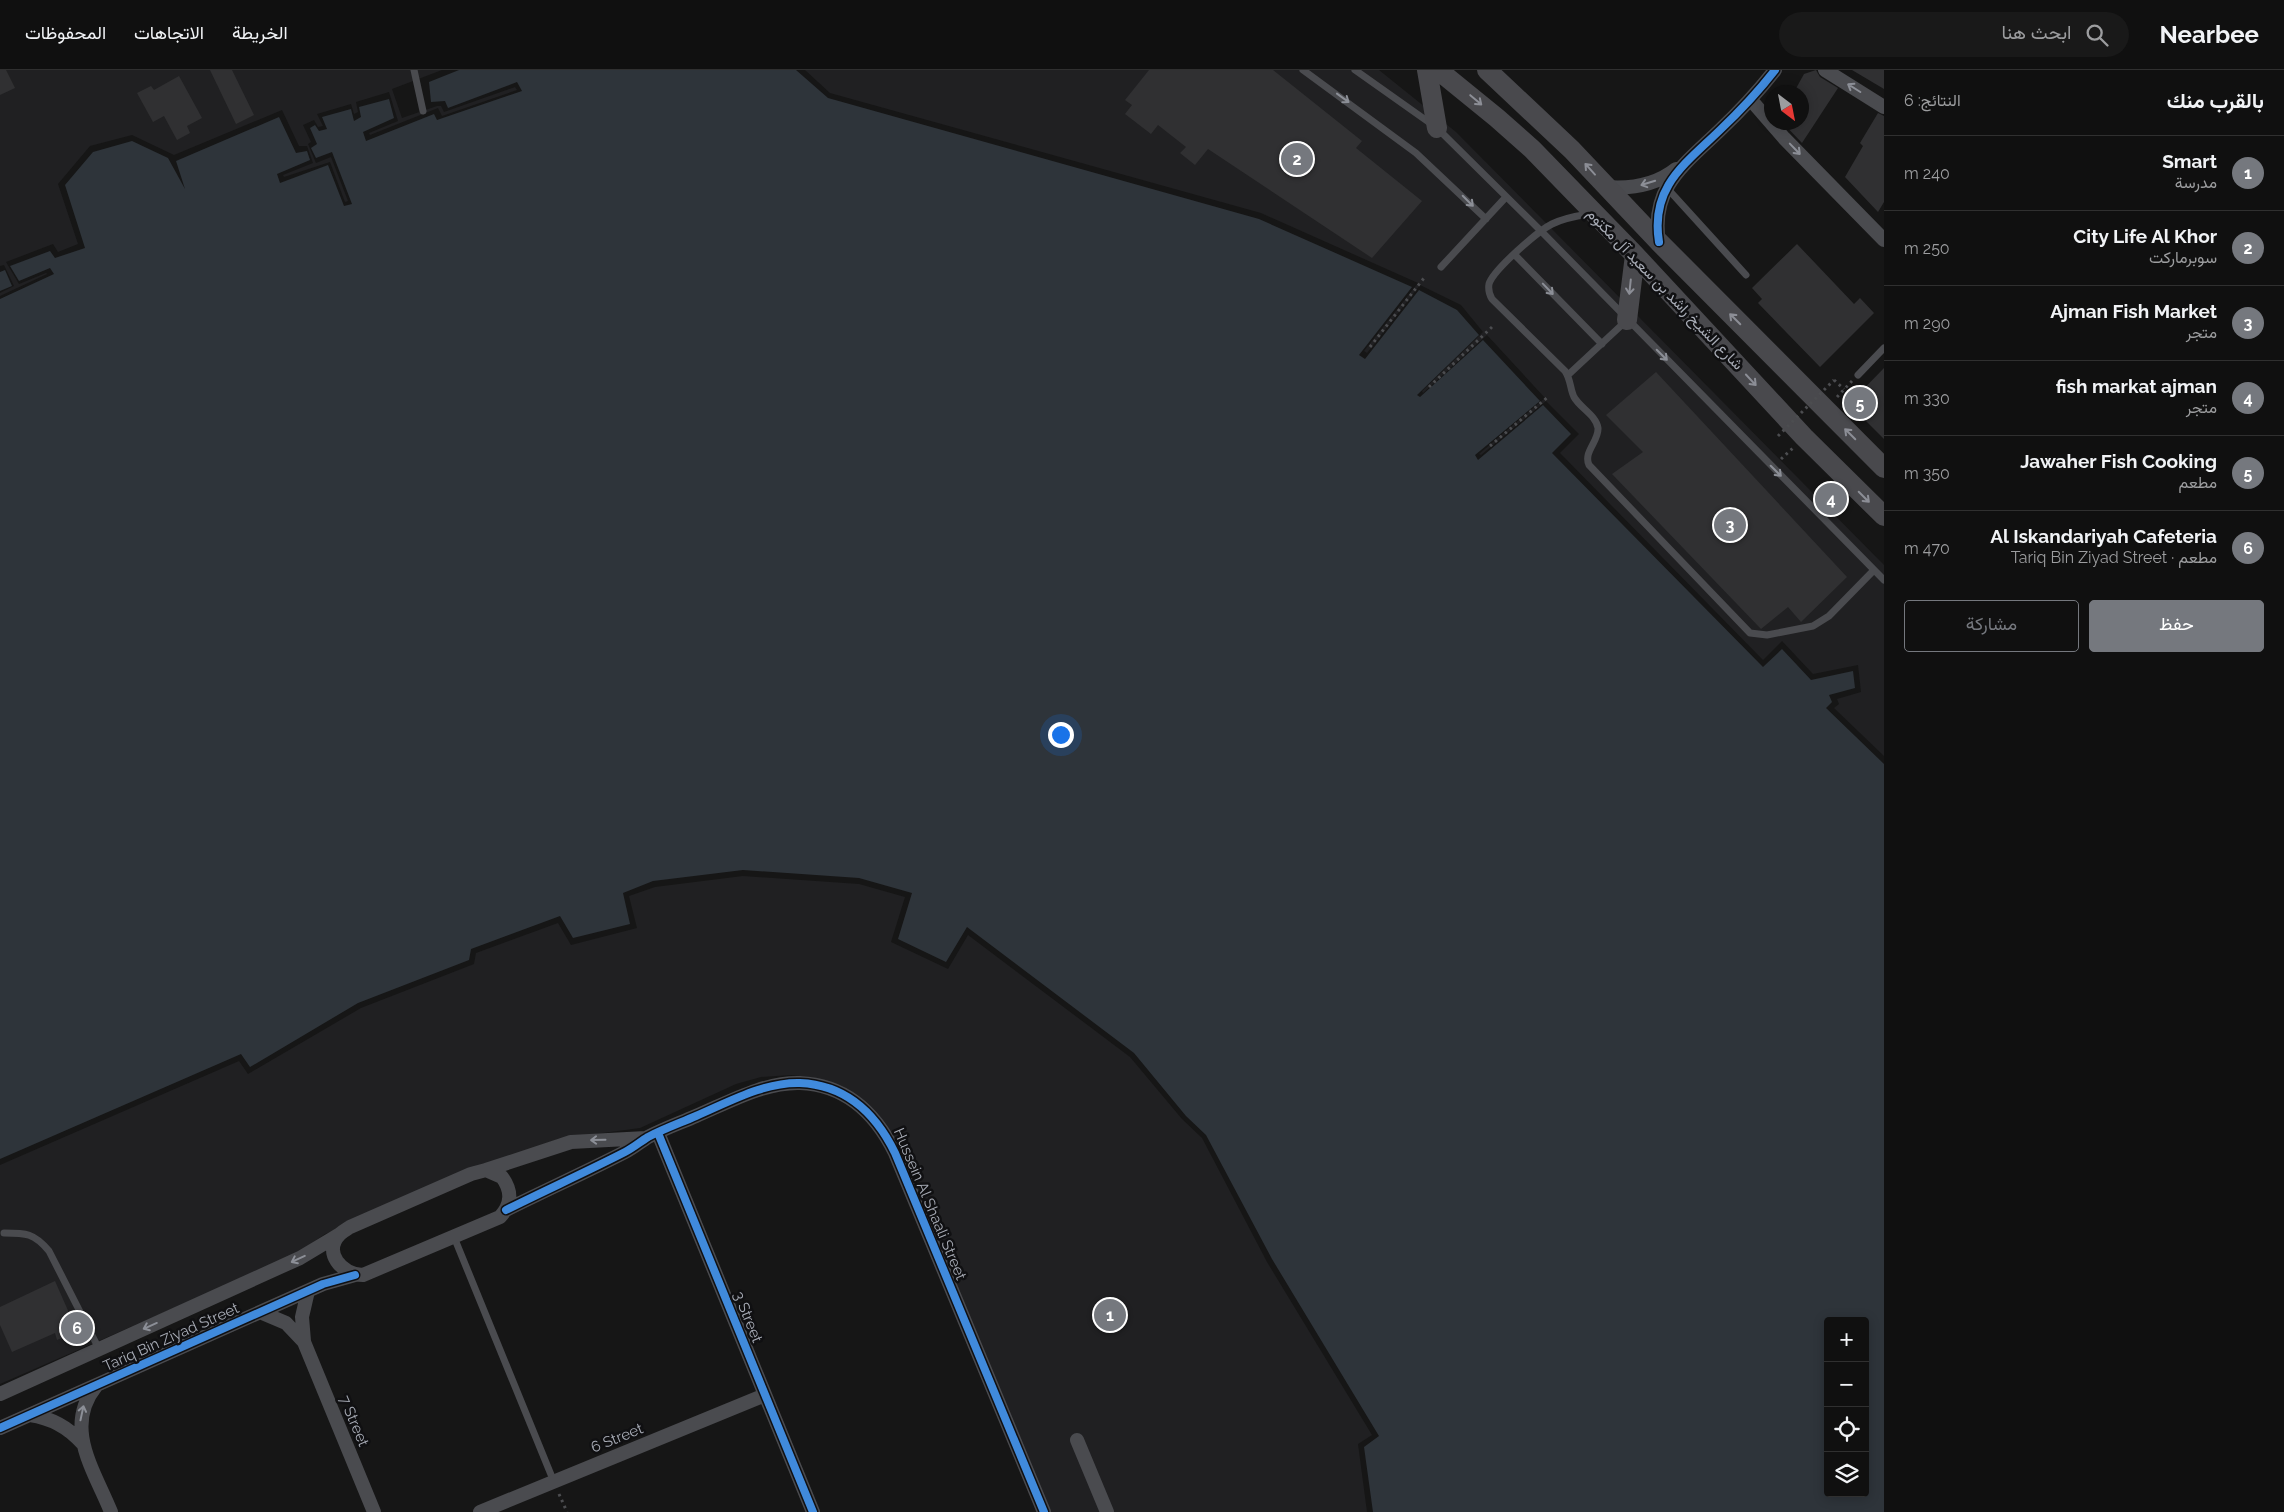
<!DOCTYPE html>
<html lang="ar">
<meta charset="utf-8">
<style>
body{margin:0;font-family:Raleway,Vazirmatn,sans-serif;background:#191919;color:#f1f3f6;direction:rtl}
.controls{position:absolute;right:15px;bottom:15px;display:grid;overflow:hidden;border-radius:5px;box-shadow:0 2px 12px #0003}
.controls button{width:45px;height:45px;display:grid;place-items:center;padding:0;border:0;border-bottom:1px solid #303030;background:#101010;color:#f1f3f6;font:25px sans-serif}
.compass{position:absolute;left:1764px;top:15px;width:45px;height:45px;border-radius:50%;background:#101010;box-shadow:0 2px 12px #0003;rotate:148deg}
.you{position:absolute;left:1060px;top:664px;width:18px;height:18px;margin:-12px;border:4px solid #fff;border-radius:50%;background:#1a73e8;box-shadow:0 0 0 8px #1a73e833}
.badge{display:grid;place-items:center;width:32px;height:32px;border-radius:50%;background:#75787e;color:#fff;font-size:16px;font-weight:700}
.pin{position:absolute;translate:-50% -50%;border:2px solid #fff;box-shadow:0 1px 5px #0006}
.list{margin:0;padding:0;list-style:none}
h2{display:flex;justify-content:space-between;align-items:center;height:65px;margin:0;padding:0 20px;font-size:21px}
h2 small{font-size:16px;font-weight:400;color:#9c9d9f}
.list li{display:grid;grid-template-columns:32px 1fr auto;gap:15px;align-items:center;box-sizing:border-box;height:75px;padding:0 20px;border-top:1px solid #303030}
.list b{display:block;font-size:19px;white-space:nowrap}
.list p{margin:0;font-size:16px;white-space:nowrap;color:#9c9d9f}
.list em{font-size:16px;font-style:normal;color:#9c9d9f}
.actions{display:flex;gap:10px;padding:15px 20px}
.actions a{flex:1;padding:11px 0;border:1px solid #75787e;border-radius:5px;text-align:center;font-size:18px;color:#75787e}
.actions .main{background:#75787e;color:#fff}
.icon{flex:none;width:28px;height:28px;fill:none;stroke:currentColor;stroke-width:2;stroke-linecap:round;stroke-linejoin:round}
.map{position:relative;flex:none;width:1884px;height:1442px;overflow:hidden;direction:ltr}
header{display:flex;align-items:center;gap:30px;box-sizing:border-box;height:70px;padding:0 25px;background:#101010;border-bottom:1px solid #303030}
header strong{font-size:24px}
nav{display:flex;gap:28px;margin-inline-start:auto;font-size:18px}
.search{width:350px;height:45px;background:#191919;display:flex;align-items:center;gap:12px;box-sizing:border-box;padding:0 18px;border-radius:28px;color:#9c9d9f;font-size:19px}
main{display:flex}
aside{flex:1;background:#101010}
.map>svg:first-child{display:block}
.built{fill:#202022}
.water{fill:#2e343a;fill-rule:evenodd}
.building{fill:#303032}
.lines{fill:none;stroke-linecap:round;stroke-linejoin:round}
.path{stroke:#4c4d50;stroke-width:3;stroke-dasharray:2.5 4;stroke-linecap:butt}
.service{stroke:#4a4b4f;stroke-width:7}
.minor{stroke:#4a4b4f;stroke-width:14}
.secondary{stroke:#49494d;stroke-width:20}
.path-bridge{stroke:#4c4d50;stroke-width:3;stroke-dasharray:2.5 4;stroke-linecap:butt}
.cycleway-casing{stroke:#101012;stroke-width:11}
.cycleway{stroke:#408adc;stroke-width:8}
.oneway{stroke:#8c8f97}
.oneway2{stroke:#8c8e96}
.labels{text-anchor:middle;stroke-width:5;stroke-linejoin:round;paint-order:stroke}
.street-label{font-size:15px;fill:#a8acb6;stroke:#101012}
</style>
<header>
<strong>Nearbee</strong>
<div class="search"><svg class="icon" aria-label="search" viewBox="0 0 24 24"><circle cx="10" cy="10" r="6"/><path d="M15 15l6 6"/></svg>ابحث هنا</div>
<nav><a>الخريطة</a><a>الاتجاهات</a><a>المحفوظات</a></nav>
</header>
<main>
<aside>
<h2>بالقرب منك<small>النتائج: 6</small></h2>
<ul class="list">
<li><span class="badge">1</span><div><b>Smart</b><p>مدرسة</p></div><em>240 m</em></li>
<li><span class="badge">2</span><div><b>City Life Al Khor</b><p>سوبرماركت</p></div><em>250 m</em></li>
<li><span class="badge">3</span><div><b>Ajman Fish Market</b><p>متجر</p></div><em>290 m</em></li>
<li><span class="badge">4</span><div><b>fish markat ajman</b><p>متجر</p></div><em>330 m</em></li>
<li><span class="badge">5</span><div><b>Jawaher Fish Cooking</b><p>مطعم</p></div><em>350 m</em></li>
<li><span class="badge">6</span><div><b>Al Iskandariyah Cafeteria</b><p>مطعم · Tariq Bin Ziyad Street</p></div><em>470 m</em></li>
</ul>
<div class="actions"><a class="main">حفظ</a><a>مشاركة</a></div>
</aside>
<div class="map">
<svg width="1884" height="1442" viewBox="0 0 1884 1442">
<rect width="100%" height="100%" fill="#161616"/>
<path class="built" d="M0,0H442L392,19L402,48L437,36H441L444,42L515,17L517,20L442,46L438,38L370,65L369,63L398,51L389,22L356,32L358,42L354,44L351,34L317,44L323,56L318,57L314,50L303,55L311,72L308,74L316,93L331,87L348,131L345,132L330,92L284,107L283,105L313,93L307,76H299L282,40L174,85L132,65L90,76L58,114L78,174L58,182L53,174L6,192L19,214L46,203L47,204L0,226V223L14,216L4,195L0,196Z
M805,0H1379L1456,62L1884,495V686L1834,638L1839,634L1837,629L1861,622L1858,595L1813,604L1782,571L1763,590L1560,383L1579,364L1546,331L1481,385L1479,384L1545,328L1487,265L1423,323L1422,321L1483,262L1461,235L1420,215L1367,283L1364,281L1418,213L1261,143L830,23Z
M743,806L859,814L905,827L891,872L948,899L968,865L1130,987L1182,1049L1202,1068L1267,1192L1372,1365L1358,1374L1367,1442H1050L897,1072L876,1044L818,1008L791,1005L761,1007L736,1014L640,1058L558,1069L485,1096L325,1164L293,1186L0,1314V1095L239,991L248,1004L361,938L474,894L476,883L558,853L571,875L637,858L629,826L655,817Z"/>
<path class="water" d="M459,0H796L828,28L1259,149L1412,217L1359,285L1365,289L1419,220L1457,240L1479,265L1417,325L1420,327L1483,270L1540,331L1475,385L1478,390L1543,335L1571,364L1552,383L1763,597L1782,579L1811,610L1853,601L1855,618L1829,625L1832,632L1826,638L1884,694V1442H1373L1364,1377L1379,1366L1272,1189L1206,1065L1186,1046L1134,983L967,857L946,892L898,869L912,823L859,808L743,800L653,811L623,823L630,854L573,868L560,846L471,879L469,890L358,933L250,997L241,984L0,1089V229L54,204L50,198L19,211L10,196L50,181L55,188L85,178L65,115L93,82L132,71L168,88L185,119L176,91L279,47L296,83L307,81L310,90L277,104L280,113L328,95L344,136L352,134L332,82L316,88L311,78L317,74L310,58L315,55L319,61L327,59L322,47L351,39L354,51L361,47L359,37L389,29L394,48L363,62L366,71L434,44L437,50L522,21L517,12L448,38L445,31L431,32L429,12ZM1828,1251H1865V1423H1828Z
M5,200L12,216L0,221V202Z"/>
<path class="building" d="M0,0H6L15,18L0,25Z
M210,0H232L254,45L236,54Z
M1149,0H1273L1362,71L1356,78L1422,131L1372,188L1208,79L1195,95L1180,83L1186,77L1158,55L1151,64L1125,44L1132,35L1125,30Z
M1816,0L1820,7L1838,18L1802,73L1782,52H1802V22H1794L1804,4Z
M1852,0H1884V19Z
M179,6L202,48L187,56L190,63L177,70L164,46L153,52L137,23L151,16L154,20Z
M1878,43L1884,46V132L1878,142L1845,107L1863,76L1860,73Z
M1797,174L1854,234L1860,228L1874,243L1820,297L1758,233L1762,229L1752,218Z
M1884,298V369L1849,334Z
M1656,302L1847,507L1801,552L1788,537L1761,559L1612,404L1643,382L1606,345Z
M55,1211L77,1261L57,1270L55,1263L12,1282L0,1255V1237Z"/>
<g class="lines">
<path class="path" d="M1370,277L1424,208
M1834,310L1844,319
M1429,317L1492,257
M1837,327L1852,311
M1490,376L1549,326
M1781,389L1793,378
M559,1424L567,1442"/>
<path class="service" d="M414,0L423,41
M1303,0L1416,83L1486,149
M1355,0L1437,58L1541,161L1884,510
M1667,118L1746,205
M1589,144C1576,146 1564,148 1552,154C1538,161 1493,200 1489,214C1488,220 1489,224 1492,229L1565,301C1571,310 1570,319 1574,327C1580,338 1596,345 1598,358C1599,371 1583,382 1589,395L1750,563L1767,565L1813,556L1829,546L1874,500
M1514,184L1602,274
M1441,197L1506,127
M1568,305L1626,251
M1858,305L1884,278
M4,1163C26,1163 34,1163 49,1181L99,1279
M454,1167L554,1412"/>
<path class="minor" d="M1825,0L1884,37
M1751,30L1784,68L1884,170
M1606,117C1631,119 1656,115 1676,99
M1659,172C1650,117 1685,94 1720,60C1740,41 1758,22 1775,0
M658,1063L813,1442
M486,1100L502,1107C512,1121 512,1134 500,1147L363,1205C342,1205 322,1182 340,1164C343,1161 347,1159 350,1157L471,1104Z
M486,1100L571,1072L646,1068
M506,1140C546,1120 586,1102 625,1082C633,1078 640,1072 648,1067C663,1059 680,1053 696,1046C729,1032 764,1012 800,1013C846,1015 876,1044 895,1083L1044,1442
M260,1242L286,1253L304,1272L374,1442
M304,1271L302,1247L308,1221
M96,1316C63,1357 94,1400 111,1442
M0,1324L300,1188L340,1164
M30,1345C51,1348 68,1357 82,1373
M0,1358L323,1214L355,1205
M1077,1370L1107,1442
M480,1442L765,1325"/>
<path class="secondary" d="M1427,0L1437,58
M1438,0L1497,48L1532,79L1635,185L1804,367L1884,446
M1487,0L1572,80L1659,172L1884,398
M1627,250L1635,185"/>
<path class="path-bridge" d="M1778,366L1834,310"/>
<defs>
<path id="cycleway" d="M1659,172C1650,117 1685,94 1720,60C1740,41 1758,22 1775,0
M658,1063L813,1442
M506,1140C546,1120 586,1102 625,1082C633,1078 640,1072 648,1067C663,1059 680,1053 696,1046C729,1032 764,1012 800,1013C846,1015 876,1044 895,1083L1044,1442
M0,1358L323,1214L355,1205"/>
</defs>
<use href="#cycleway" class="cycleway-casing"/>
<use href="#cycleway" class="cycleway"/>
</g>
<defs><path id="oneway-shaft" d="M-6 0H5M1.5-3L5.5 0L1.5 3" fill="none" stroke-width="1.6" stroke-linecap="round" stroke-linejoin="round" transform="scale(1.25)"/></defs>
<g class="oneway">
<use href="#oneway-shaft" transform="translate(1854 18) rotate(-148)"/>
<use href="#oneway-shaft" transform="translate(1343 28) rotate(36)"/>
<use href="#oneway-shaft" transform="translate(1795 79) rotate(46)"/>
<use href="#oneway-shaft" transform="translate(1648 113) rotate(163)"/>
<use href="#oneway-shaft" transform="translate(1468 131) rotate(45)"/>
<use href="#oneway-shaft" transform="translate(1548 219) rotate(46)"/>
<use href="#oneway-shaft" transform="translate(1662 285) rotate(45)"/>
<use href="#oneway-shaft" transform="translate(1776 401) rotate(45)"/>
<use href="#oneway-shaft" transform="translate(598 1070) rotate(179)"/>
<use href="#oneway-shaft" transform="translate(298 1189) rotate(155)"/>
<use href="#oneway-shaft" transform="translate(150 1256) rotate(156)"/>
<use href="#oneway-shaft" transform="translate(82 1343) rotate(-78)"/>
</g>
<g class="oneway2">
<use href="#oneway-shaft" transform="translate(1476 30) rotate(40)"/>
<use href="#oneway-shaft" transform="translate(1590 99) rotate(-132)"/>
<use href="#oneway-shaft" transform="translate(1630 217) rotate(96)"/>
<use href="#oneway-shaft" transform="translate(1735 249) rotate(-135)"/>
<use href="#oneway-shaft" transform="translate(1751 310) rotate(47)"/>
<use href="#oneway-shaft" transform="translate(1850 364) rotate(-135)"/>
<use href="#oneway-shaft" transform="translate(1864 427) rotate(45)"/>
</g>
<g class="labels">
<g class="street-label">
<text transform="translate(1665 219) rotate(46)" y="5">شارع الشيخ راشد بن سعيد آل مكتوم</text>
<text transform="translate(930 1134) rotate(67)" y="5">Hussein Al Shaali Street</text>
<text transform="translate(748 1247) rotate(68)" y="5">3 Street</text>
<text transform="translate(171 1267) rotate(-24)" y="5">Tariq Bin Ziyad Street</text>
<text transform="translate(354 1351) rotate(67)" y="5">7 Street</text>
<text transform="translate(617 1368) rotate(-22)" y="5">6 Street</text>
</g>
</g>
</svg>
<div class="controls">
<button>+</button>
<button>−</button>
<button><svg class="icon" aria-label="locate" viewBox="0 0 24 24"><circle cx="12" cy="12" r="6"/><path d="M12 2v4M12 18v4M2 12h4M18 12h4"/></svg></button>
<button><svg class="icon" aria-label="layers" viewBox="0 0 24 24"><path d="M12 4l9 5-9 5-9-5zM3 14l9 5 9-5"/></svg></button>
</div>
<svg class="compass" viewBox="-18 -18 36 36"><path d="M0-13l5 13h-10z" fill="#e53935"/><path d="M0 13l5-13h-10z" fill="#9c9d9f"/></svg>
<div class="you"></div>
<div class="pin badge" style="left:1110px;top:1245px">1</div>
<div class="pin badge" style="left:1297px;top:89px">2</div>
<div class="pin badge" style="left:1730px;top:455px">3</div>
<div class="pin badge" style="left:1831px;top:429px">4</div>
<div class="pin badge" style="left:1860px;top:333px">5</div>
<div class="pin badge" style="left:77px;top:1258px">6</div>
</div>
</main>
